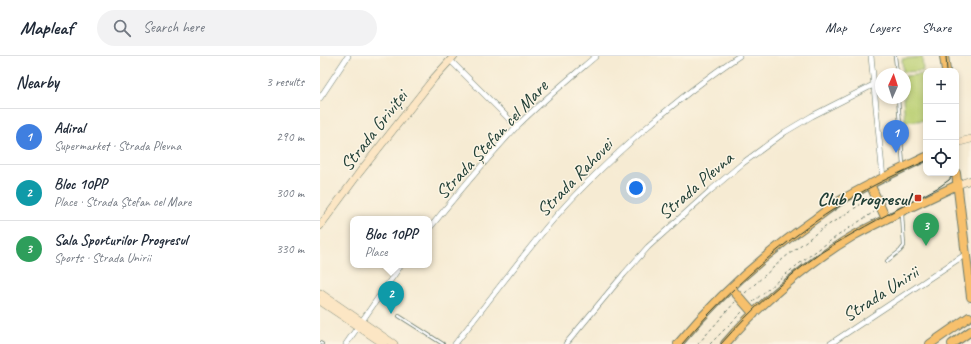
<!DOCTYPE html>
<meta charset="utf-8">
<style>
body{margin:0;font-family:Caveat,sans-serif;background:#f2f2f3;color:#1f2937}
.controls{position:absolute;right:12px;top:12px;display:grid;overflow:hidden;border-radius:8px;box-shadow:0 2px 6px #0003}
.controls button{width:36px;height:36px;display:grid;place-items:center;padding:0;border:0;border-bottom:1px solid #e0e1e3;background:#fff;color:#1f2937;font:20px sans-serif}
.compass{position:absolute;left:555px;top:12px;width:36px;height:36px;border-radius:50%;background:#fff;box-shadow:0 2px 6px #0003;rotate:3deg}
.you{position:absolute;left:316px;top:132px;width:14px;height:14px;margin:-10px;border:3px solid #fff;border-radius:50%;background:#1a73e8;box-shadow:0 0 0 6px #1a73e833}
.badge{display:grid;place-items:center;width:26px;height:26px;border-radius:50%;background:#ea580c;color:#fff;font-size:13px;font-weight:700}
.pin{position:absolute;translate:-50% -33px;filter:drop-shadow(0 1px 2px #0008)}
.pin::after{content:'';position:absolute;top:21px;width:14px;height:12px;background:inherit;clip-path:polygon(0 0,100% 0,50% 100%)}
.popup{position:absolute;left:30px;top:160px;width:82px;height:52px;box-sizing:border-box;display:grid;place-content:center;border-radius:8px;background:#fff;filter:drop-shadow(0 1px 3px #0005);font-size:13px;white-space:nowrap;color:#747a83}
.popup b{font-size:15px;color:#1f2937}
.popup::after{content:'';position:absolute;left:50%;top:100%;margin-left:-8px;border:8px solid transparent;border-top-color:#fff}
.list{margin:0;padding:0;list-style:none}
h2{display:flex;justify-content:space-between;align-items:center;height:52px;margin:0;padding:0 16px;font-size:17px}
h2 small{font-size:13px;font-weight:400;color:#747a83}
.list li{display:grid;grid-template-columns:26px 1fr auto;gap:12px;align-items:center;box-sizing:border-box;height:56px;padding:0 16px;border-top:1px solid #e0e1e3}
.list b{display:block;font-size:15px;white-space:nowrap}
.list p{margin:0;font-size:13px;white-space:nowrap;color:#747a83}
.list em{font-size:13px;font-style:normal;color:#747a83}
.icon{flex:none;width:22px;height:22px;fill:none;stroke:currentColor;stroke-width:2;stroke-linecap:round;stroke-linejoin:round}
.map{position:relative;flex:none;width:651px;height:288px;overflow:hidden}
header{display:flex;align-items:center;gap:24px;box-sizing:border-box;height:56px;padding:0 20px;background:#fff;border-bottom:1px solid #e0e1e3}
header strong{font-size:19px}
nav{display:flex;gap:22px;margin-inline-start:auto;font-size:14px}
.search{width:280px;height:36px;background:#f2f2f3;display:flex;align-items:center;gap:10px;box-sizing:border-box;padding:0 14px;border-radius:22px;color:#747a83;font-size:15px}
main{display:flex}
aside{flex:1;background:#fff}
.map>svg:first-child{display:block}
.green{fill:#bacf72;stroke:#6c8653}
.lines{fill:none;stroke-linecap:round;stroke-linejoin:round}
.lane-casing{stroke:#6a7a6c;stroke-width:4}
.street-casing{stroke:#6a7a6c;stroke-width:6}
.secondary-casing{stroke:#6a7a6c;stroke-width:8}
.primary-casing{stroke:#6a7a6c;stroke-width:10}
.path{stroke:#6a7a6c;stroke-width:1;stroke-dasharray:3 3;stroke-linecap:butt}
.lane{stroke:#fff;stroke-width:2.5}
.street{stroke:#fff;stroke-width:5}
.secondary{stroke:#fce6c4;stroke-width:7}
.primary{stroke:#f7c06c;stroke-width:8}
.tram{stroke:#1f3d34;stroke-width:1}
.poi-dot{fill:#c8321e;stroke:#fcf5e5;stroke-width:1.5}
.labels{text-anchor:middle;stroke-width:3;stroke-linejoin:round;paint-order:stroke}
.street-label{font-size:19px;fill:#1f3d34;stroke:#fcf5e5}
.poi-label{font-size:19px;font-weight:bold;fill:#1f3d34;stroke:#fcf5e5;text-anchor:end}
</style>
<header>
<strong>Mapleaf</strong>
<div class="search"><svg class="icon" aria-label="search" viewBox="0 0 24 24"><circle cx="10" cy="10" r="6"/><path d="M15 15l6 6"/></svg>Search here</div>
<nav><a>Map</a><a>Layers</a><a>Share</a></nav>
</header>
<main>
<aside>
<h2>Nearby<small>3 results</small></h2>
<ul class="list">
<li><span class="badge" style="background:#3f7fe0">1</span><div><b>Adiral</b><p>Supermarket · Strada Plevna</p></div><em>290 m</em></li>
<li><span class="badge" style="background:#0f9aa8">2</span><div><b>Bloc 10PP</b><p>Place · Strada Ștefan cel Mare</p></div><em>300 m</em></li>
<li><span class="badge" style="background:#2e9e5b">3</span><div><b>Sala Sporturilor Progresul</b><p>Sports · Strada Unirii</p></div><em>330 m</em></li>
</ul>
</aside>
<div class="map">
<svg width="651" height="288" viewBox="0 0 651 288">
<rect width="100%" height="100%" fill="#fcf5e5"/>
<filter id="ink" filterUnits="userSpaceOnUse"><feTurbulence type="fractalNoise" baseFrequency=".025" numOctaves="2"/><feDisplacementMap in="SourceGraphic" scale="8" xChannelSelector="R" yChannelSelector="G"/><feConvolveMatrix kernelMatrix="1 2 1 2 8 2 1 2 1" color-interpolation-filters="sRGB"/></filter>
<filter id="wash" filterUnits="userSpaceOnUse"><feTurbulence type="fractalNoise" baseFrequency=".012" numOctaves="4" result="noise"/><feDisplacementMap in="SourceGraphic" scale="16" xChannelSelector="R" yChannelSelector="G"/><feGaussianBlur stdDeviation="0.9" result="paint"/><feColorMatrix in="noise" values="0 0 0 0 0 0 0 0 0 0 0 0 0 0 0 0 0 1.4 0 .05"/><feComposite in="paint" operator="in"/></filter>
<g filter="url(#wash)">
<rect width="100%" height="100%" fill="#f6ebd3"/>
<path class="green" d="M602,1L603,15L583,16L582,3Z
M606,18V64L585,66L583,42H585V20Z"/>
</g>
<g filter="url(#ink)">
<g class="lines">
<defs>
<path id="lane" d="M575,0L577,18
M578,42L583,109
M567,205L580,195L584,190L582,158
M79,260L123,288
M0,287L2,288"/>
<path id="street" d="M551,0L563,122
M130,4L197,71
M0,42L28,0
M109,173C137,138 166,104 196,71C221,46 249,23 276,0
M26,288L81,209
M135,288C169,245 201,201 237,159C264,128 294,100 326,72C356,46 386,22 419,0
M246,288L304,218L328,191L391,134L423,107L465,76L492,60L553,29
M510,288L646,198"/>
<path id="secondary" d="M636,87L651,83
M637,129L651,124
M0,170L39,117L114,22L134,0
M0,237L74,288
M0,245L64,288"/>
<path id="primary" d="M624,0L626,15
M636,117L651,241
M550,128L566,163
M411,232L434,258
M358,288C397,241 445,198 495,163C505,156 514,148 525,142C551,127 579,114 606,101
M405,288C438,249 489,206 533,180C567,161 603,146 637,129
M610,288L649,261
M632,288L651,275"/>
</defs>
<use href="#lane" class="lane-casing"/>
<use href="#street" class="street-casing"/>
<use href="#secondary" class="secondary-casing"/>
<use href="#primary" class="primary-casing"/>
<path class="path" d="M425,237L464,202L499,175L549,143
M433,246C471,212 511,183 554,156
M378,288L415,246
M390,288L422,256"/>
<use href="#lane" class="lane"/>
<use href="#street" class="street"/>
<use href="#secondary" class="secondary"/>
<use href="#primary" class="primary"/>
<path class="tram" d="M626,0L627,15
M362,288C408,234 467,181 527,145C552,129 579,117 606,105
M401,288C431,254 465,222 502,196C540,172 580,152 619,131L629,124L634,117"/>
</g>
</g>
<rect class="poi-dot" x="594" y="138" width="8" height="8" rx="2"/>
<g class="labels">
<g class="street-label">
<text transform="translate(53 74) rotate(-52)" y="7">Strada Griviței</text>
<text transform="translate(171 83) rotate(-47)" y="7">Strada Ștefan cel Mare</text>
<text transform="translate(254 121) rotate(-46)" y="7">Strada Rahovei</text>
<text transform="translate(375 129) rotate(-41)" y="7">Strada Plevna</text>
<text transform="translate(560 237) rotate(-33)" y="7">Strada Unirii</text>
</g>
<g class="poi-label">
<text x="590" y="149">Club Progresul</text>
</g>
</g>
</svg>
<div class="controls">
<button>+</button>
<button>−</button>
<button><svg class="icon" aria-label="locate" viewBox="0 0 24 24"><circle cx="12" cy="12" r="6"/><path d="M12 2v4M12 18v4M2 12h4M18 12h4"/></svg></button>
</div>
<svg class="compass" viewBox="-18 -18 36 36"><path d="M0-13l5 13h-10z" fill="#e53935"/><path d="M0 13l5-13h-10z" fill="#747a83"/></svg>
<div class="you"></div>
<div class="pin badge" style="left:576px;top:97px;background:#3f7fe0">1</div>
<div class="pin badge" style="left:71px;top:258px;background:#0f9aa8">2</div>
<div class="popup"><b>Bloc 10PP</b>Place</div>
<div class="pin badge" style="left:606px;top:190px;background:#2e9e5b">3</div>
</div>
</main>
